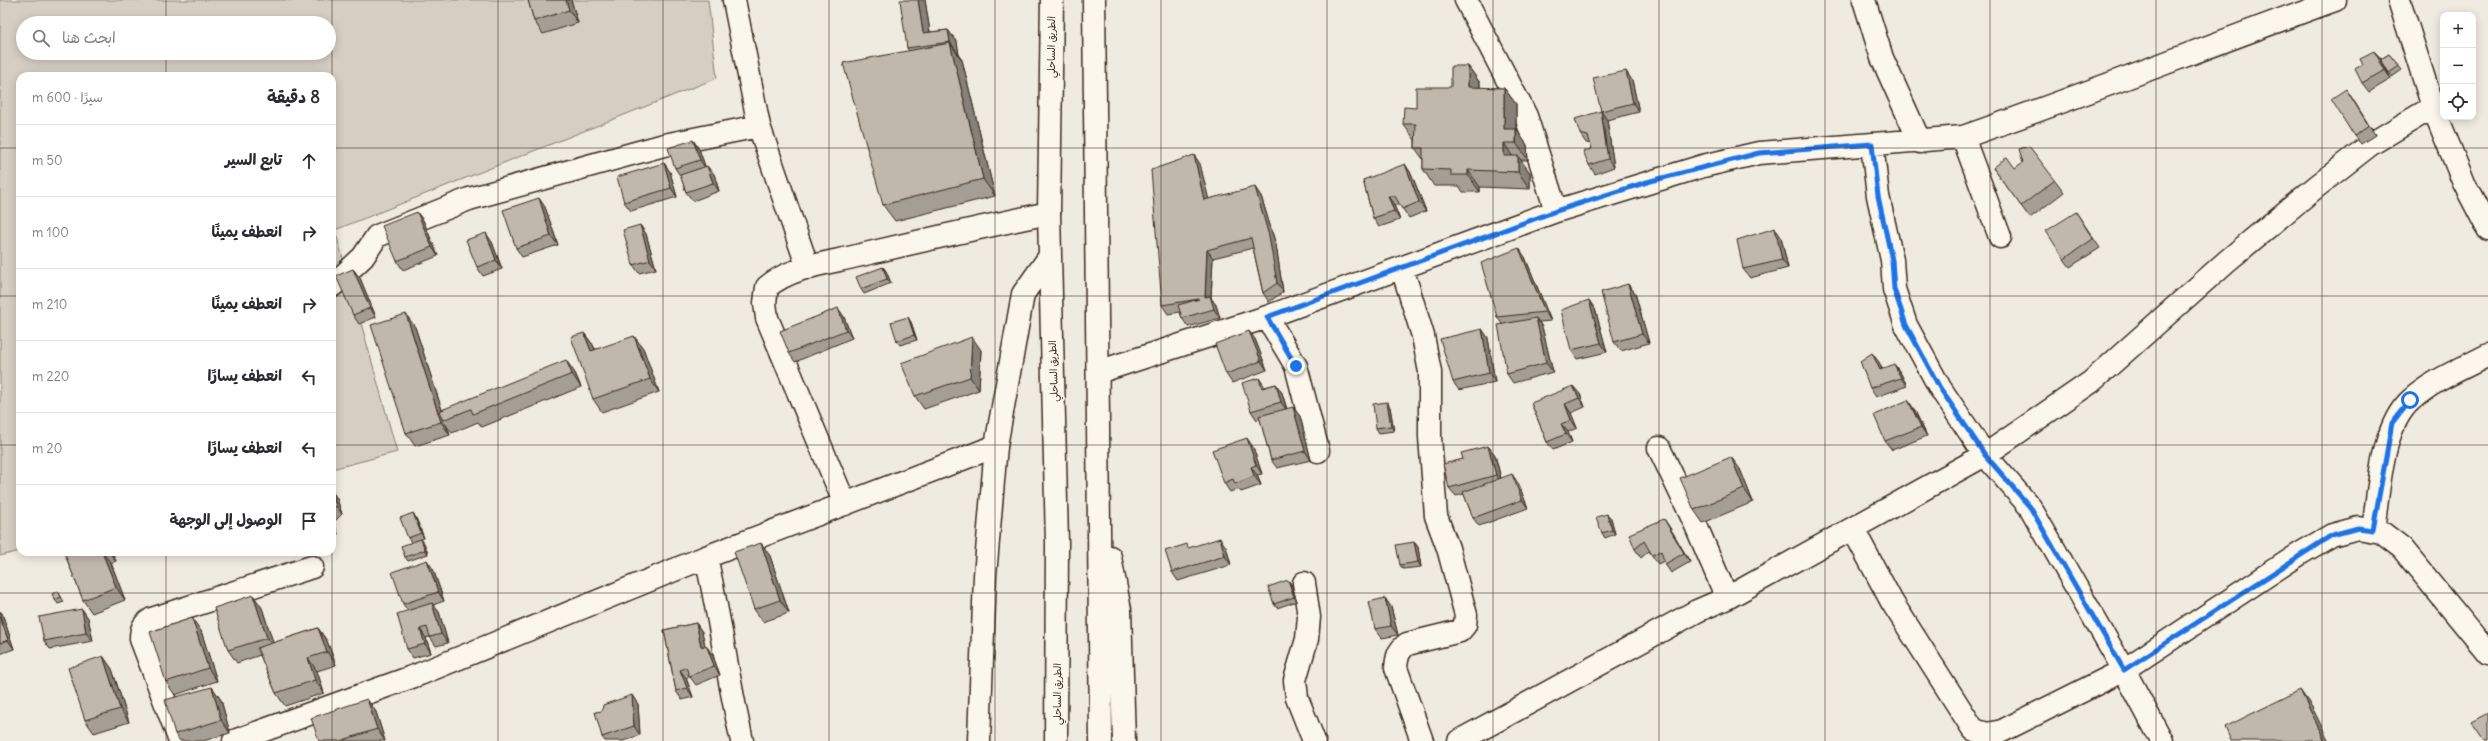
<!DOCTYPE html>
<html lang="ar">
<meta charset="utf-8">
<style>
body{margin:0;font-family:Delius,"Playpen Sans Arabic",sans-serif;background:#f7f7f7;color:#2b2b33;direction:rtl}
.controls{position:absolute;right:12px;top:12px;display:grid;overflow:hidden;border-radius:8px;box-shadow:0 2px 10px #0003}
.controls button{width:36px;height:36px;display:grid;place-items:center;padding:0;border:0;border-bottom:1px solid #e1e1e2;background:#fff;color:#2b2b33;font:20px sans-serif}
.stop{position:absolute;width:12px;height:12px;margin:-9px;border:3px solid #1a73e8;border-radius:50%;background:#fff}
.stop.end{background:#1a73e8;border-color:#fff;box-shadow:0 1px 4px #0008}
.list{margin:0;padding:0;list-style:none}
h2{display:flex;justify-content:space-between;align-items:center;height:52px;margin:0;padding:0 16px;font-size:17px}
h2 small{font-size:13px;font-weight:400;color:#7c7c81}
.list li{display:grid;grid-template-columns:26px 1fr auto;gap:12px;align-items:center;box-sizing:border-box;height:72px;padding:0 16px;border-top:1px solid #e1e1e2}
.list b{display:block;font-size:15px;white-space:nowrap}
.list em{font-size:13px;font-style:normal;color:#7c7c81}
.icon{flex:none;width:22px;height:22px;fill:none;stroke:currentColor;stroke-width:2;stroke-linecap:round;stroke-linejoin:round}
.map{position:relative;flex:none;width:2488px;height:741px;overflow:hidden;direction:ltr}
.search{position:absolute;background:#fff;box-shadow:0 2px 10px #0003;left:16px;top:16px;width:320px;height:44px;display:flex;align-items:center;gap:10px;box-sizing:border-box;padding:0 14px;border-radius:22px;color:#7c7c81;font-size:15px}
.panel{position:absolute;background:#fff;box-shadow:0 2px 10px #0003;left:16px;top:72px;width:320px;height:484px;border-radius:12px;direction:rtl}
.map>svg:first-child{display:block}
.green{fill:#d5cec3;stroke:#887c70;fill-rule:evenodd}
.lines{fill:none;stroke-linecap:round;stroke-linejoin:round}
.minor-casing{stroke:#3b2a1e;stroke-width:25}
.highway-casing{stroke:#3b2a1e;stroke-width:25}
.minor{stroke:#fbf7ec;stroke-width:22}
.highway{stroke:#fbf7ec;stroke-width:22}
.wall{fill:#a59e95;stroke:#3b2a1e}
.shaded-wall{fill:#868179;stroke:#3b2a1e}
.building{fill:#c0b8ad;stroke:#3b2a1e}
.route{stroke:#1a73e8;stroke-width:5}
.grid{fill:none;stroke:#3b2a1e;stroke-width:1;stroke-opacity:0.55}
.labels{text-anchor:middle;stroke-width:3.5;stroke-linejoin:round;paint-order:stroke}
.street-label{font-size:10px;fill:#3b2a1e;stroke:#fbf7ec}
</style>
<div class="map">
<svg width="2488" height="741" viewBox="0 0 2488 741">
<rect width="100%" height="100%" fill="#f0ebe0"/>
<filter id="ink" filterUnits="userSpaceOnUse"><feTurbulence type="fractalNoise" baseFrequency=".025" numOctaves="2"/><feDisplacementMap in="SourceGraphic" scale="8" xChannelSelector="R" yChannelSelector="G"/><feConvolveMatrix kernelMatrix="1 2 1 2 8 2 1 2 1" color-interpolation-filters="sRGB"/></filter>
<g filter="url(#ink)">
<path class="green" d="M0,0H708L717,78L335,230L397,452L332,469V76H20V551L0,556ZM23,23H329V53H23Z"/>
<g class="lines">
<defs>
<path id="minor" d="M734,0L759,126L808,268
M1466,0L1526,116L1556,211
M1864,0L1882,58L1920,142
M2399,0L2433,107L2464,183L2488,229
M1963,137C2088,94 2210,45 2335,0
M1872,144L1878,196L1892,260L1894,289L1906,325L1940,388L1985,455L2030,507L2124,670L2162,741
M1402,268L1423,336L1430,372V437L1436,516L1448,548L1466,615L1465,625L1460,631L1407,644C1398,651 1397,657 1396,668L1422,741
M332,286L363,257L377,236L469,199L664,145L759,126
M1267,317L1296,366L1318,451
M1098,372L1267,317L1556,211L1703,166L1759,153L1963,137L2000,237
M1659,448L1694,521L1727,598
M845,504L767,318L765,303L767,287C792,266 830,263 861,255C924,240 986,226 1049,213
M1853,529L1892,602L1973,729C1984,735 1990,734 2002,731L2124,670L2301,553L2332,535L2358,528L2381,532L2402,548L2488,653
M2373,530C2379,492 2381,426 2411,400C2433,380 2462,369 2488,355
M706,557C720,618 728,680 742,741
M1304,583L1309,617L1307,639L1295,680L1297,698L1314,741
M180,741L141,639C141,628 143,625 152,619L312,567
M234,741L420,674L706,557L996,446
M1459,741L1697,611L1727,598L1985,455L2091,382L2227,261L2316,187L2371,144L2433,107"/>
<path id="highway" d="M1052,0L1049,213L1057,543L1056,741
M1094,0L1101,741
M1110,557L1120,610L1124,741
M979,741L985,576L996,446L1023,294L1050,256"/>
</defs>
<use href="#minor" class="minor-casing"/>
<use href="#highway" class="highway-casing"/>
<use href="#minor" class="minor"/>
<use href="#highway" class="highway"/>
</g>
<path class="wall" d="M528,0H571L578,23L543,34L534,21Z
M925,0L930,32L948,30L957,42L959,55H958L962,60L995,196L895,221L883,205L909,51L907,48Z
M2374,51L2381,59L2389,54L2402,70L2392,77L2381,59L2391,79L2369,92L2362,83L2363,64Z
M1468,66L1480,83V88H1504L1516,104V129L1527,145L1528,160H1521L1530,173V189L1480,187V192H1463L1459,186H1434L1423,169V159L1415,148V140L1403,124L1451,87Z
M1632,80L1639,112L1607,120L1614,167L1595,174L1589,165L1592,149L1591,144L1586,143L1580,134Z
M2352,98L2375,135L2361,144L2354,136Z
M693,140L699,149L705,166L714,174L719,191L693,201L686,192L681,177L675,168Z
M1194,155L1200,164L1208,199L1261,196L1276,245L1283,292L1269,302L1263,293L1253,248L1213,258L1211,298L1216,305L1220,318L1188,327L1182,318L1180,312L1168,314L1162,305Z
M664,163L670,172L677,197L631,211L624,202Z
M1993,168H2015L2055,180L2064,192L2030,218Z
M1411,173L1426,211L1409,218L1400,205H1394L1400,220L1379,227L1373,218L1363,180Z
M545,207L558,245L522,257L516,248Z
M2076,212L2100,248L2070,267L2064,259Z
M423,220L438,256L403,270L397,261Z
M640,225L646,234L656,269L639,273L633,265Z
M1781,237L1788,268L1750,278L1743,269Z
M492,242L502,269L483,276L477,267Z
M1525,257L1551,321L1539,322L1542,327L1553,372L1513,383L1507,374L1502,324L1497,317Z
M883,267L886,271L891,283L864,294L861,289Z
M353,269L360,278L376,317L359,324L353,315Z
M1628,284L1635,293L1649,343L1621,351L1614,342Z
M838,308L844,317L852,338L795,362L789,353Z
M1595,309L1607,352L1577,359L1571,350Z
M911,322L917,340L900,345L897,341Z
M415,327L442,410L575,373L581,387L482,427L478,422L452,433L446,425L450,435L415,446L406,433Z
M1482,329L1488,338L1495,382L1459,390L1453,382Z
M584,333L593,345L595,349L643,348L659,392L602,412L593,399Z
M1255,339L1267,370L1232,383L1226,374Z
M981,350L979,390L924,409L915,396Z
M1879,362L1882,369L1900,372L1907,386L1876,397L1870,388Z
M1276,384L1282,393L1287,409L1300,416L1311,460L1277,468L1271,460L1260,419L1257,420L1251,411L1265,387Z
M1580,394L1585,407L1571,413L1577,428L1568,432L1572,442L1553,450L1547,442L1531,403Z
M1390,407L1394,431L1379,433L1376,428Z
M1914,409L1927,436L1892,450L1885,441Z
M1488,446L1495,455L1501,478L1518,483L1528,508L1479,526L1473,518L1464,494L1456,496L1449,488L1463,459Z
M1253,447L1262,474L1257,475L1261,485L1241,492L1238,489L1230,492L1224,483Z
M1740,469L1753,502L1703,523L1694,510Z
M332,491L337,499L342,514L334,522L338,534L332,536Z
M413,513L416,518L424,538L419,540L421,539L424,543L428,554L408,561L405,557L411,542L408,538Z
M1607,514L1611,518L1615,534L1605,538L1602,533Z
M1664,519L1670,528L1690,562L1671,573L1665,564L1664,561L1658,564L1649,551L1641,558L1635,549Z
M1414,542L1418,547L1421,567L1403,569L1400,565Z
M761,543L770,556L789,613L763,622L754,609Z
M1226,547L1231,565L1178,581L1172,572L1190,548Z
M64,552H112L116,561L111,563L125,600L92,613L83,600Z
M433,569L444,601L433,605L439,612L448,643L436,646L430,637L426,638L431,653L413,658L407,649L408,611L403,604Z
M1288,580L1291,584L1297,601L1277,608L1274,604Z
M58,591L64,602L58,604L55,600Z
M253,595L262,608L273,643L318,628L327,641L336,665L317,671L324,693L285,706L276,693L260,655L237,663L228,650Z
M1385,598L1391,607L1398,635L1382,638L1375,629Z
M82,609L88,618L93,641L50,649L44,641Z
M0,611L2,613L14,649L0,654Z
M696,623L702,632L705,646L707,647L713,656L720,675L696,685L690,677L686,678L693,697L682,700L676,691L664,630Z
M201,631L217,681L175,695L166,682Z
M103,656L112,669L129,722L94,733L85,720Z
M212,687L221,700L230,733L203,741H180L175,734Z
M367,699L376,712L385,741H319Z
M638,704L640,735L623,741H605L602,737V711Z"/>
<path class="shaded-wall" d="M566,0H571L578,23L569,10Z
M918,0H925L932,45L923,33Z
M948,30L957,42L959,55L950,42Z
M950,43L962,60L995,196L983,179Z
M2374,51L2381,59L2391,79L2385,70Z
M1468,66L1480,83V104L1468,87Z
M1626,71L1632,80L1639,112L1633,103Z
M1504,88L1516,104V143L1504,129Z
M2346,89L2352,98L2375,135L2369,126Z
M1601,111L1607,120L1614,167L1608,159Z
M1516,129L1527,145L1528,160L1516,143Z
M693,140L699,149L706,169L700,160Z
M1504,143L1515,160V173L1504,156Z
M1194,155L1200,164L1211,208L1204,200Z
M1518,156L1530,173V189L1518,172Z
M664,163L670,172L677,197L671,188Z
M1405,164L1411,173L1426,211L1419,202Z
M707,166L714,174L719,191L713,183Z
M1468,170L1480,187V192L1468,175Z
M1255,187L1261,196L1276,245L1283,292L1277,283Z
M1388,196L1394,205L1400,220L1394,211Z
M539,198L545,207L558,245L551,236Z
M417,212L423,220L438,256L432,247Z
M640,225L646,234L656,269L650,260Z
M1775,228L1781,237L1788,268L1782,260Z
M486,233L492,242L502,269L496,260Z
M1519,248L1525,257L1551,321L1545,312Z
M1207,250L1213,258L1211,298L1216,305L1220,318L1205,297Z
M883,267L886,271L891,283L887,279Z
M353,269L360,278L376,317L370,308Z
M1628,284L1635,293L1649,343L1642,334Z
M1589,300L1595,309L1607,352L1601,343Z
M838,308L844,317L852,338L846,330Z
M406,314L415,327L445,419L443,420L446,425L450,435L441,422Z
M908,317L911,322L917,340L914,335Z
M1536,318L1542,327L1553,372L1546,363Z
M1482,329L1488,338L1495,382L1489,373Z
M1249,331L1255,339L1267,370L1261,361Z
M584,333L593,345L600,364L591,351Z
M634,336L643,348L659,392L650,379Z
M972,337L981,350L979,390L970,377Z
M1872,353L1879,362L1886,379L1880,370Z
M566,360L575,373L581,387L572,374Z
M1894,364L1900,372L1907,386L1901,378Z
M1259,378L1265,387L1268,397L1262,388Z
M1276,384L1282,393L1287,411L1281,402Z
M1573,386L1580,394L1585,407L1579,398Z
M1908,400L1914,409L1927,436L1921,427Z
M1387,402L1390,407L1394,431L1391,426Z
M1565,404L1571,413L1577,428L1571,420Z
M1293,407L1300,416L1311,460L1305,451Z
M1561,424L1568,432L1572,442L1566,434Z
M1247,438L1253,447L1262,474L1256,465Z
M1488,446L1495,455L1502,484L1496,475Z
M1731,457L1740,469L1753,502L1744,489Z
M1251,467L1257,475L1261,485L1254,476Z
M1512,474L1518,483L1528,508L1522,500Z
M332,491L337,499L342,514L336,506Z
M413,513L416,518L424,538L421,533Z
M1607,514L1611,518L1615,534L1612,530Z
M332,519L334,522L338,534L332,526Z
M1664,519L1670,528L1690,562L1684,553Z
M1220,538L1226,547L1231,565L1225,556Z
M421,539L424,543L428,554L425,550Z
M1414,542L1418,547L1421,567L1418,562Z
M761,543L770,556L789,613L780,600Z
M102,552L111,563L125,600L116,587Z
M109,552H112L116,561Z
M427,560L433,569L444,601L438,592Z
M1288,580L1291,584L1297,601L1294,597Z
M253,595L262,608L276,651L267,638Z
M1385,598L1391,607L1398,635L1391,626Z
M432,603L439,612L448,643L441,634Z
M82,609L88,618L93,641L86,633Z
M0,611L2,613L14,649L8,640L0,617Z
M192,618L201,631L217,681L208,668Z
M696,623L702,632L707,654L701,646Z
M318,628L327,641L336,665L327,652Z
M420,629L426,638L431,653L425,644Z
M707,647L713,656L720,675L714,666Z
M103,656L112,669L129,722L120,709Z
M308,658L317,671L324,693L315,680Z
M680,670L686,678L693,697L687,688Z
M212,687L221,700L230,733L221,720Z
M2300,690L2312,707L2329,741H2325Z
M632,695L638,704L640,735L634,726Z
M367,699L376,712L385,741L377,729Z"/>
<path class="building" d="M528,0H566L569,10L534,21Z
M900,0H918L923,33L948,30L950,42L907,48Z
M950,43L983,179L883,205L843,63Z
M2374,51L2385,70L2362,83L2355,69L2363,64L2360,58Z
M2389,54L2399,66L2389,73L2381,59Z
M1451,66H1468V87L1504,88V129H1516V143H1504V156H1518V172L1468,170V175H1451V170L1423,169V148H1415L1416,124H1403L1404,107L1416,108V87H1451Z
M1626,71L1633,103L1601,111L1593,78Z
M2346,89L2369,126L2354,136L2331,99Z
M1601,111L1608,159L1589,165L1583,151L1592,149L1588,136L1580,134L1575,119Z
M693,140L700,160L675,168L668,148Z
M2029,146L2055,180L2021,206L1993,168L2007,157L2015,168L2023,162L2019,149Z
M1194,155L1204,200L1255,187L1269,236L1277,283L1263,293L1251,238L1207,250L1205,297L1210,296L1214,309L1182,318L1178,305L1199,299L1162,305L1151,170Z
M664,163L671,188L624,202L617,177Z
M1405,164L1419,202L1402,209L1395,196H1388L1394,211L1373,218L1363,180Z
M707,166L713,183L686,192L680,175Z
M539,198L551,236L516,248L503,210Z
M417,212L432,247L397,261L382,226Z
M2076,212L2093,239L2064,259L2046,231Z
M640,225L650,260L633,265L623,230Z
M1775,228L1782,260L1743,269L1737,240Z
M486,233L496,260L477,267L466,240Z
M1519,248L1545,312L1497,317L1481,263Z
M883,267L887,279L861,289L856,277Z
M353,269L370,308L353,315L336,276Z
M1628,284L1642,334L1614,342L1601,292Z
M1589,300L1601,343L1571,350L1561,310Z
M838,308L846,330L789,353L780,331Z
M406,314L441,422L406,433L371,325Z
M908,317L914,335L897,341L891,322Z
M1536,318L1546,363L1507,374L1498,325Z
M1482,329L1489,373L1453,382L1440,339Z
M1249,331L1261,361L1226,374L1215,344Z
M584,333L591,351L634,336L650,379L593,399L571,337Z
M972,337L970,377L915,396L901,363Z
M1872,353L1880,370L1894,364L1901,378L1870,388L1860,361Z
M566,360L572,374L473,414L471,409L443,420L439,411Z
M1259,378L1262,388L1276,384L1281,402L1251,411L1242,383Z
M1573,386L1579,398L1565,404L1571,420L1561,424L1566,434L1547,442L1531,403Z
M1908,400L1921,427L1885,441L1874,415Z
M1387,402L1391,426L1376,428L1373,404Z
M1293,407L1305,451L1271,460L1259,416Z
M1247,438L1256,465L1251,467L1254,476L1235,484L1233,479L1224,483L1212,450Z
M1488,446L1496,475L1449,488L1443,464L1463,459L1461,453Z
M1731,457L1744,489L1694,510L1680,478Z
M1512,474L1522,500L1473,518L1463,492Z
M332,493L336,506L332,510Z
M413,513L421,533L408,538L400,518Z
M1607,514L1612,530L1602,533L1596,517Z
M1664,519L1684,553L1665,564L1661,551L1652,555L1644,541L1635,549L1629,534Z
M1220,538L1225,556L1172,572L1165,551L1187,544L1188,548Z
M421,539L425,550L405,557L401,546Z
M1414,542L1418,562L1400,565L1396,545Z
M761,543L780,600L754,609L734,552Z
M64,552H102L116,587L83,600Z
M427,560L438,592L403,604L392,572Z
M1288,580L1294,597L1274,604L1268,587Z
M58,591L61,597L55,600L52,594Z
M253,595L267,638L228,650L214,608Z
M1385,598L1391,626L1375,629L1369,602Z
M432,603L441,634L430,637L427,627L420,629L425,644L407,649L397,614Z
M82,609L86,633L44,641L39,617Z
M0,617L8,640L0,643Z
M192,618L208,668L166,682L150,632Z
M696,623L701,646L707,647L714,666L689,676L686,667L680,670L687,688L676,691L664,630Z
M318,628L327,652L308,658L315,680L276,693L257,648Z
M103,656L120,709L85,720L68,668Z
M212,687L221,720L175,734L165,700Z
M2300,690L2325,741H2231L2225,727Z
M632,695L634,726L602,737L595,712L602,711L603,705Z
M367,699L377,729L340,741H319L311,718Z
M2488,713V741H2484L2471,722Z"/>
</g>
<g class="lines" filter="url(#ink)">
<path class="route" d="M1296,366L1267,317L1556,211L1647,182L1759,153L1872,144L1878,196L1892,260L1894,289L1906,325L1940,388L1985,455L2030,507L2124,670L2332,535L2358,528L2373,530L2392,423L2410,400"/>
</g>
<path class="grid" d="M166,0V23M332,0V76M498,0V741M663,0V741M829,0V741M995,0V741M1161,0V741M1327,0V741M1493,0V741M1659,0V741M1825,0V741M1990,0V741M2156,0V741M2322,0V741M166,53V76M0,148H20M332,148H2488M0,296H20M332,296H2488M0,445H20M332,445H2488M166,552V741M332,552V741M0,593H2488"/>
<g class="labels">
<g class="street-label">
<text transform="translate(1051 47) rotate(-90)" y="4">الطريق الساحلي</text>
<text transform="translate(1053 371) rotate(-92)" y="4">الطريق الساحلي</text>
<text transform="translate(1057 694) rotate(-90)" y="4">الطريق الساحلي</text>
</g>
</g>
</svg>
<div class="controls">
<button>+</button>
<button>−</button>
<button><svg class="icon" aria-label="locate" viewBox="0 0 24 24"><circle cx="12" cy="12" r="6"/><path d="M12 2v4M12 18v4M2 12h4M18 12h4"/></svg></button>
</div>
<div class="stop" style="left:2410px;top:400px"></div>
<div class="stop end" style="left:1296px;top:366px"></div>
<div class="search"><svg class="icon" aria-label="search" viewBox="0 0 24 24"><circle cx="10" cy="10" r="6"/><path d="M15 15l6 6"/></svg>ابحث هنا</div>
<section class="panel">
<h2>8 دقيقة<small>سيرًا · 600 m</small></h2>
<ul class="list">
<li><svg class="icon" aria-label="ahead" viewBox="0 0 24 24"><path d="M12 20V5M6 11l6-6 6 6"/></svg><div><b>تابع السير</b></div><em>50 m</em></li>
<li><svg class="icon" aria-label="right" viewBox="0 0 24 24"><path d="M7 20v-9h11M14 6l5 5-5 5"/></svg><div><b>انعطف يمينًا</b></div><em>100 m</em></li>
<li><svg class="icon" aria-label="right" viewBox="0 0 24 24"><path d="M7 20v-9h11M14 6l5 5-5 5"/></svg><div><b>انعطف يمينًا</b></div><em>210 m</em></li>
<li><svg class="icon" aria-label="left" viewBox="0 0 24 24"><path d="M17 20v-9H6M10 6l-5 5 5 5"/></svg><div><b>انعطف يسارًا</b></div><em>220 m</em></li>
<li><svg class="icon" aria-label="left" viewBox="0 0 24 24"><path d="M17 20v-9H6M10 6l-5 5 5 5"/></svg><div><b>انعطف يسارًا</b></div><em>20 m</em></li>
<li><svg class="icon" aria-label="arrive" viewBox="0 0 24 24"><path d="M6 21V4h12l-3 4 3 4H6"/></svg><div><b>الوصول إلى الوجهة</b></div></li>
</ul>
</section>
</div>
